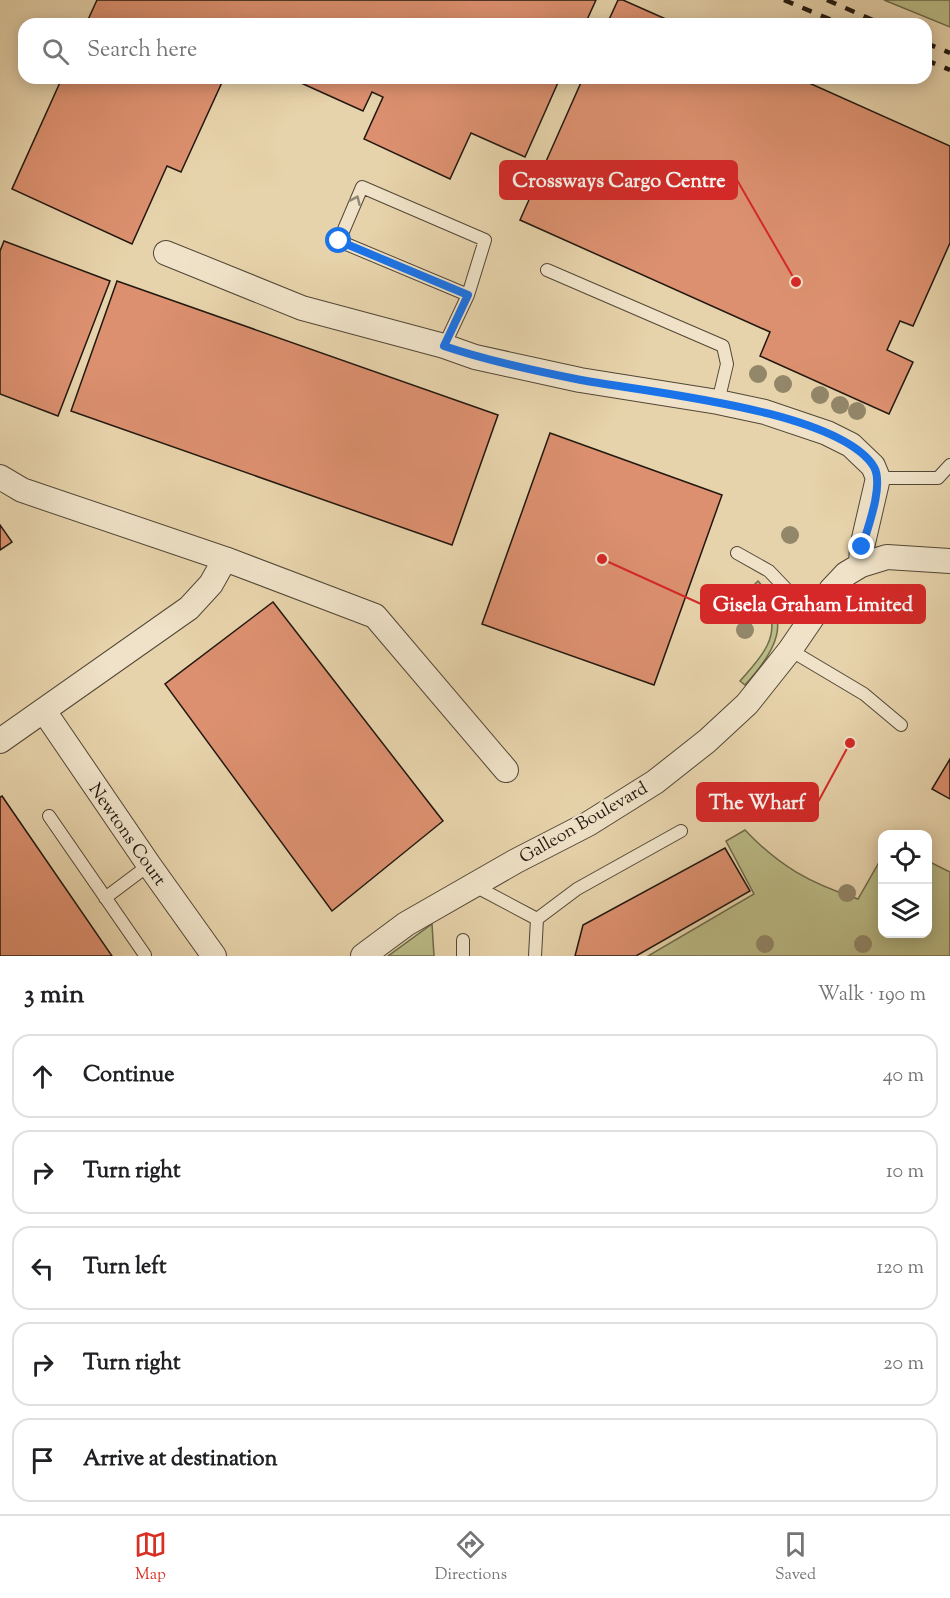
<!DOCTYPE html>
<meta charset="utf-8">
<style>
body{margin:0;font-family:"Sorts Mill Goudy",serif;background:#f6f6f6;color:#202124}
.controls{position:absolute;right:18px;bottom:18px;display:grid;overflow:hidden;border-radius:12px;box-shadow:0 3px 15px #0003}
.controls button{width:54px;height:54px;display:grid;place-items:center;padding:0;border:0;border-bottom:2px solid #e0e0e0;background:#fff;color:#202124;font:30px sans-serif}
.stop{position:absolute;width:18px;height:18px;margin:-14px;border:4px solid #1a73e8;border-radius:50%;background:#fff}
.stop.end{background:#1a73e8;border-color:#fff;box-shadow:0 2px 6px #0008}
.list{margin:0;padding:0;list-style:none}
h2{display:flex;justify-content:space-between;align-items:center;height:78px;margin:0;padding:0 24px;font-size:26px}
h2 small{font-size:20px;font-weight:400;color:#757577}
.list li{display:grid;grid-template-columns:39px 1fr auto;gap:18px;align-items:center;box-sizing:border-box;height:84px;margin:0 12px 12px;padding:0 12px;border:2px solid #e0e0e0;border-radius:18px}
.list b{display:block;font-size:22px;white-space:nowrap}
.list em{font-size:20px;font-style:normal;color:#757577}
.icon{flex:none;width:33px;height:33px;fill:none;stroke:currentColor;stroke-width:2;stroke-linecap:round;stroke-linejoin:round}
.map{position:relative;flex:none;width:950px;height:956px;overflow:hidden}
.search{position:absolute;background:#fff;box-shadow:0 3px 15px #0003;left:18px;right:18px;top:18px;height:66px;display:flex;align-items:center;gap:15px;box-sizing:border-box;padding:0 21px;border-radius:18px;color:#757577;font-size:22px}
.sheet{height:558px;background:#fff}
nav{display:flex;justify-content:space-around;align-items:center;box-sizing:border-box;height:84px;border-top:2px solid #e0e0e0;background:#fff;font-size:16px;color:#757577}
nav a{display:grid;justify-items:center;gap:3px}
nav .on{color:#d93025}
.map>svg:first-child{display:block}
.green{fill:#babb86;stroke:#6e6a4a;stroke-width:1.5}
.building{fill:#dc906f;stroke:#21180f;stroke-width:1.5}
.lines{fill:none;stroke-linecap:round;stroke-linejoin:round}
.lane-casing{stroke:#524736;stroke-width:14}
.street-casing{stroke:#524736;stroke-width:26}
.lane{stroke:#efe2c8;stroke-width:12}
.street{stroke:#efe2c8;stroke-width:24}
.rail{stroke:#21180f;stroke-width:4.5;stroke-dasharray:10 10;stroke-linecap:butt}
.tree{fill:#938769}
.oneway{stroke:#928775}
.route{stroke:#1a73e8;stroke-width:8}
.labels{text-anchor:middle;stroke-width:4.5;stroke-linejoin:round;paint-order:stroke}
.street-label{font-size:18px;fill:#21180f;stroke:#efe2c8}
.leader{fill:none;stroke:#d62828;stroke-width:2}
.callout-dot{fill:#d62828;stroke:#efe2c8;stroke-width:2}
.callout{fill:#d62828;stroke:#d62828;stroke-width:2}
.callout-label{font-size:20px;text-anchor:middle;font-weight:bold;fill:#fff}
</style>
<div class="map">
<svg width="950" height="956" viewBox="0 0 950 956">
<rect width="100%" height="100%" fill="#e7d3ab"/>
<filter id="stains"><feTurbulence type="fractalNoise" baseFrequency=".00333" numOctaves="4"/><feColorMatrix values="0 0 0 0 .2 0 0 0 0 .09 0 0 0 0 .02 0 0 0 .5 -.17"/></filter>
<radialGradient id="worn" r=".72"><stop offset=".6" stop-color="#630" stop-opacity="0"/><stop offset="1" stop-color="#630" stop-opacity=".3"/></radialGradient>
<path class="green" d="M884,0H950V27Z
M758,581C793,621 777,650 745,685L740,681C758,660 780,640 769,610C766,600 761,592 753,586Z
M745,830C780,867 810,883 858,899L882,857V933H928V861L950,872V956H648L754,894L726,841Z
M432,924L434,956H388Z"/>
<path class="building" d="M97,0H596L585,24H86Z
M618,0H623L677,24H607Z
M62,78H224L181,172L167,166L132,244L12,189Z
M290,78H560L525,157L471,133L450,179L364,139L383,97L372,92L363,111Z
M583,78H798L950,146V243L913,326L900,321L887,350L913,362L889,414L760,356L770,332L520,220Z
M4,241L110,281L58,416L0,394V251Z
M117,281L498,415L452,545L71,411Z
M550,433L722,495L654,685L482,624Z
M0,525L12,542L0,550Z
M273,602L443,821L332,911L165,684Z
M950,759V799L932,789Z
M2,796L112,956H0V797Z
M725,848L750,891L636,956H575L583,925Z"/>
<g class="lines">
<defs>
<path id="lane" d="M547,270L723,346L727,364L718,402
M444,346L468,295L485,240L362,187L339,241L468,295
M878,478H938L950,465
M737,553L769,571L813,617
M790,650L864,694L901,725
M49,816L145,955
M473,885L537,919
M105,898L149,865
M537,919L577,889L681,831
M463,956V940
M535,956L537,919"/>
<path id="street" d="M166,253L302,308L444,346L475,357L580,380L718,402L765,412L827,433L851,445L873,466L878,478L862,547L861,565
M0,477L22,490L225,559L375,616L506,770
M44,711L149,865L214,956
M0,741L189,608L211,584L225,559
M363,956L406,924L516,861L588,824L655,782L707,741L747,704L790,650L831,590L846,574L861,565L887,557L950,561"/>
</defs>
<use href="#lane" class="lane-casing"/>
<use href="#street" class="street-casing"/>
<use href="#lane" class="lane"/>
<use href="#street" class="street"/>
<path class="rail" d="M784,0L841,24
M827,0L882,24
M926,43L950,53
M926,60L950,70"/>
</g>
<g class="tree">
<circle cx="758" cy="374" r="9"/>
<circle cx="783" cy="384" r="9"/>
<circle cx="820" cy="395" r="9"/>
<circle cx="840" cy="405" r="9"/>
<circle cx="857" cy="411" r="9"/>
<circle cx="790" cy="535" r="9"/>
<circle cx="745" cy="630" r="9"/>
<circle cx="847" cy="893" r="9"/>
<circle cx="765" cy="944" r="9"/>
<circle cx="863" cy="944" r="9"/>
</g>
<defs><path id="oneway-chevron" d="M-2-3.5L2.5 0L-2 3.5" fill="none" stroke-width="1.6" stroke-linecap="round" stroke-linejoin="round" transform="scale(1.5)"/></defs>
<use class="oneway" href="#oneway-chevron" transform="translate(356 200) rotate(-66)"/>
<g class="lines">
<path class="route" d="M339,241L468,295L444,346C488,361 535,371 581,380C646,392 839,410 874,467C884,485 868,527 862,547"/>
</g>
<g class="labels">
<g class="street-label">
<text transform="translate(583 822) rotate(-30)" y="6">Galleon Boulevard</text>
<text transform="translate(128 834) rotate(55)" y="6">Newtons Court</text>
</g>
</g>
<path class="leader" d="M796 282L737 180M602 559L701 604M850 743L818 802"/>
<g class="callout-dot">
<circle cx="796" cy="282" r="6"/>
<circle cx="602" cy="559" r="6"/>
<circle cx="850" cy="743" r="6"/>
</g>
<g class="callout">
<rect x="500" y="161" width="237" height="38" rx="6"/>
<rect x="701" y="585" width="224" height="38" rx="6"/>
<rect x="697" y="783" width="121" height="38" rx="6"/>
</g>
<g class="callout-label">
<text x="619" y="187">Crossways Cargo Centre</text>
<text x="813" y="611">Gisela Graham Limited</text>
<text x="757" y="809">The Wharf</text>
</g>
<rect width="100%" height="100%" filter="url(#stains)"/>
<rect width="100%" height="100%" fill="url(#worn)"/>
</svg>
<div class="controls">
<button><svg class="icon" aria-label="locate" viewBox="0 0 24 24"><circle cx="12" cy="12" r="6"/><path d="M12 2v4M12 18v4M2 12h4M18 12h4"/></svg></button>
<button><svg class="icon" aria-label="layers" viewBox="0 0 24 24"><path d="M12 4l9 5-9 5-9-5zM3 14l9 5 9-5"/></svg></button>
</div>
<div class="stop" style="left:339px;top:241px"></div>
<div class="stop end" style="left:862px;top:547px"></div>
<div class="search"><svg class="icon" aria-label="search" viewBox="0 0 24 24"><circle cx="10" cy="10" r="6"/><path d="M15 15l6 6"/></svg>Search here</div>
</div>
<section class="sheet">
<h2>3 min<small>Walk · 190 m</small></h2>
<ul class="list">
<li><svg class="icon" aria-label="ahead" viewBox="0 0 24 24"><path d="M12 20V5M6 11l6-6 6 6"/></svg><div><b>Continue</b></div><em>40 m</em></li>
<li><svg class="icon" aria-label="right" viewBox="0 0 24 24"><path d="M7 20v-9h11M14 6l5 5-5 5"/></svg><div><b>Turn right</b></div><em>10 m</em></li>
<li><svg class="icon" aria-label="left" viewBox="0 0 24 24"><path d="M17 20v-9H6M10 6l-5 5 5 5"/></svg><div><b>Turn left</b></div><em>120 m</em></li>
<li><svg class="icon" aria-label="right" viewBox="0 0 24 24"><path d="M7 20v-9h11M14 6l5 5-5 5"/></svg><div><b>Turn right</b></div><em>20 m</em></li>
<li><svg class="icon" aria-label="arrive" viewBox="0 0 24 24"><path d="M6 21V4h12l-3 4 3 4H6"/></svg><div><b>Arrive at destination</b></div></li>
</ul>
</section>
<nav>
<a class="on"><svg class="icon" aria-label="map" viewBox="0 0 24 24"><path d="M3 6l6-2 6 2 6-2v14l-6 2-6-2-6 2zM9 4v14M15 6v14"/></svg>Map</a>
<a><svg class="icon" aria-label="directions" viewBox="0 0 24 24"><path d="M12 3l9 9-9 9-9-9zM9 14v-3h6M13 9l2 2-2 2"/></svg>Directions</a>
<a><svg class="icon" aria-label="saved" viewBox="0 0 24 24"><path d="M7 4h10v16l-5-4-5 4z"/></svg>Saved</a>
</nav>
